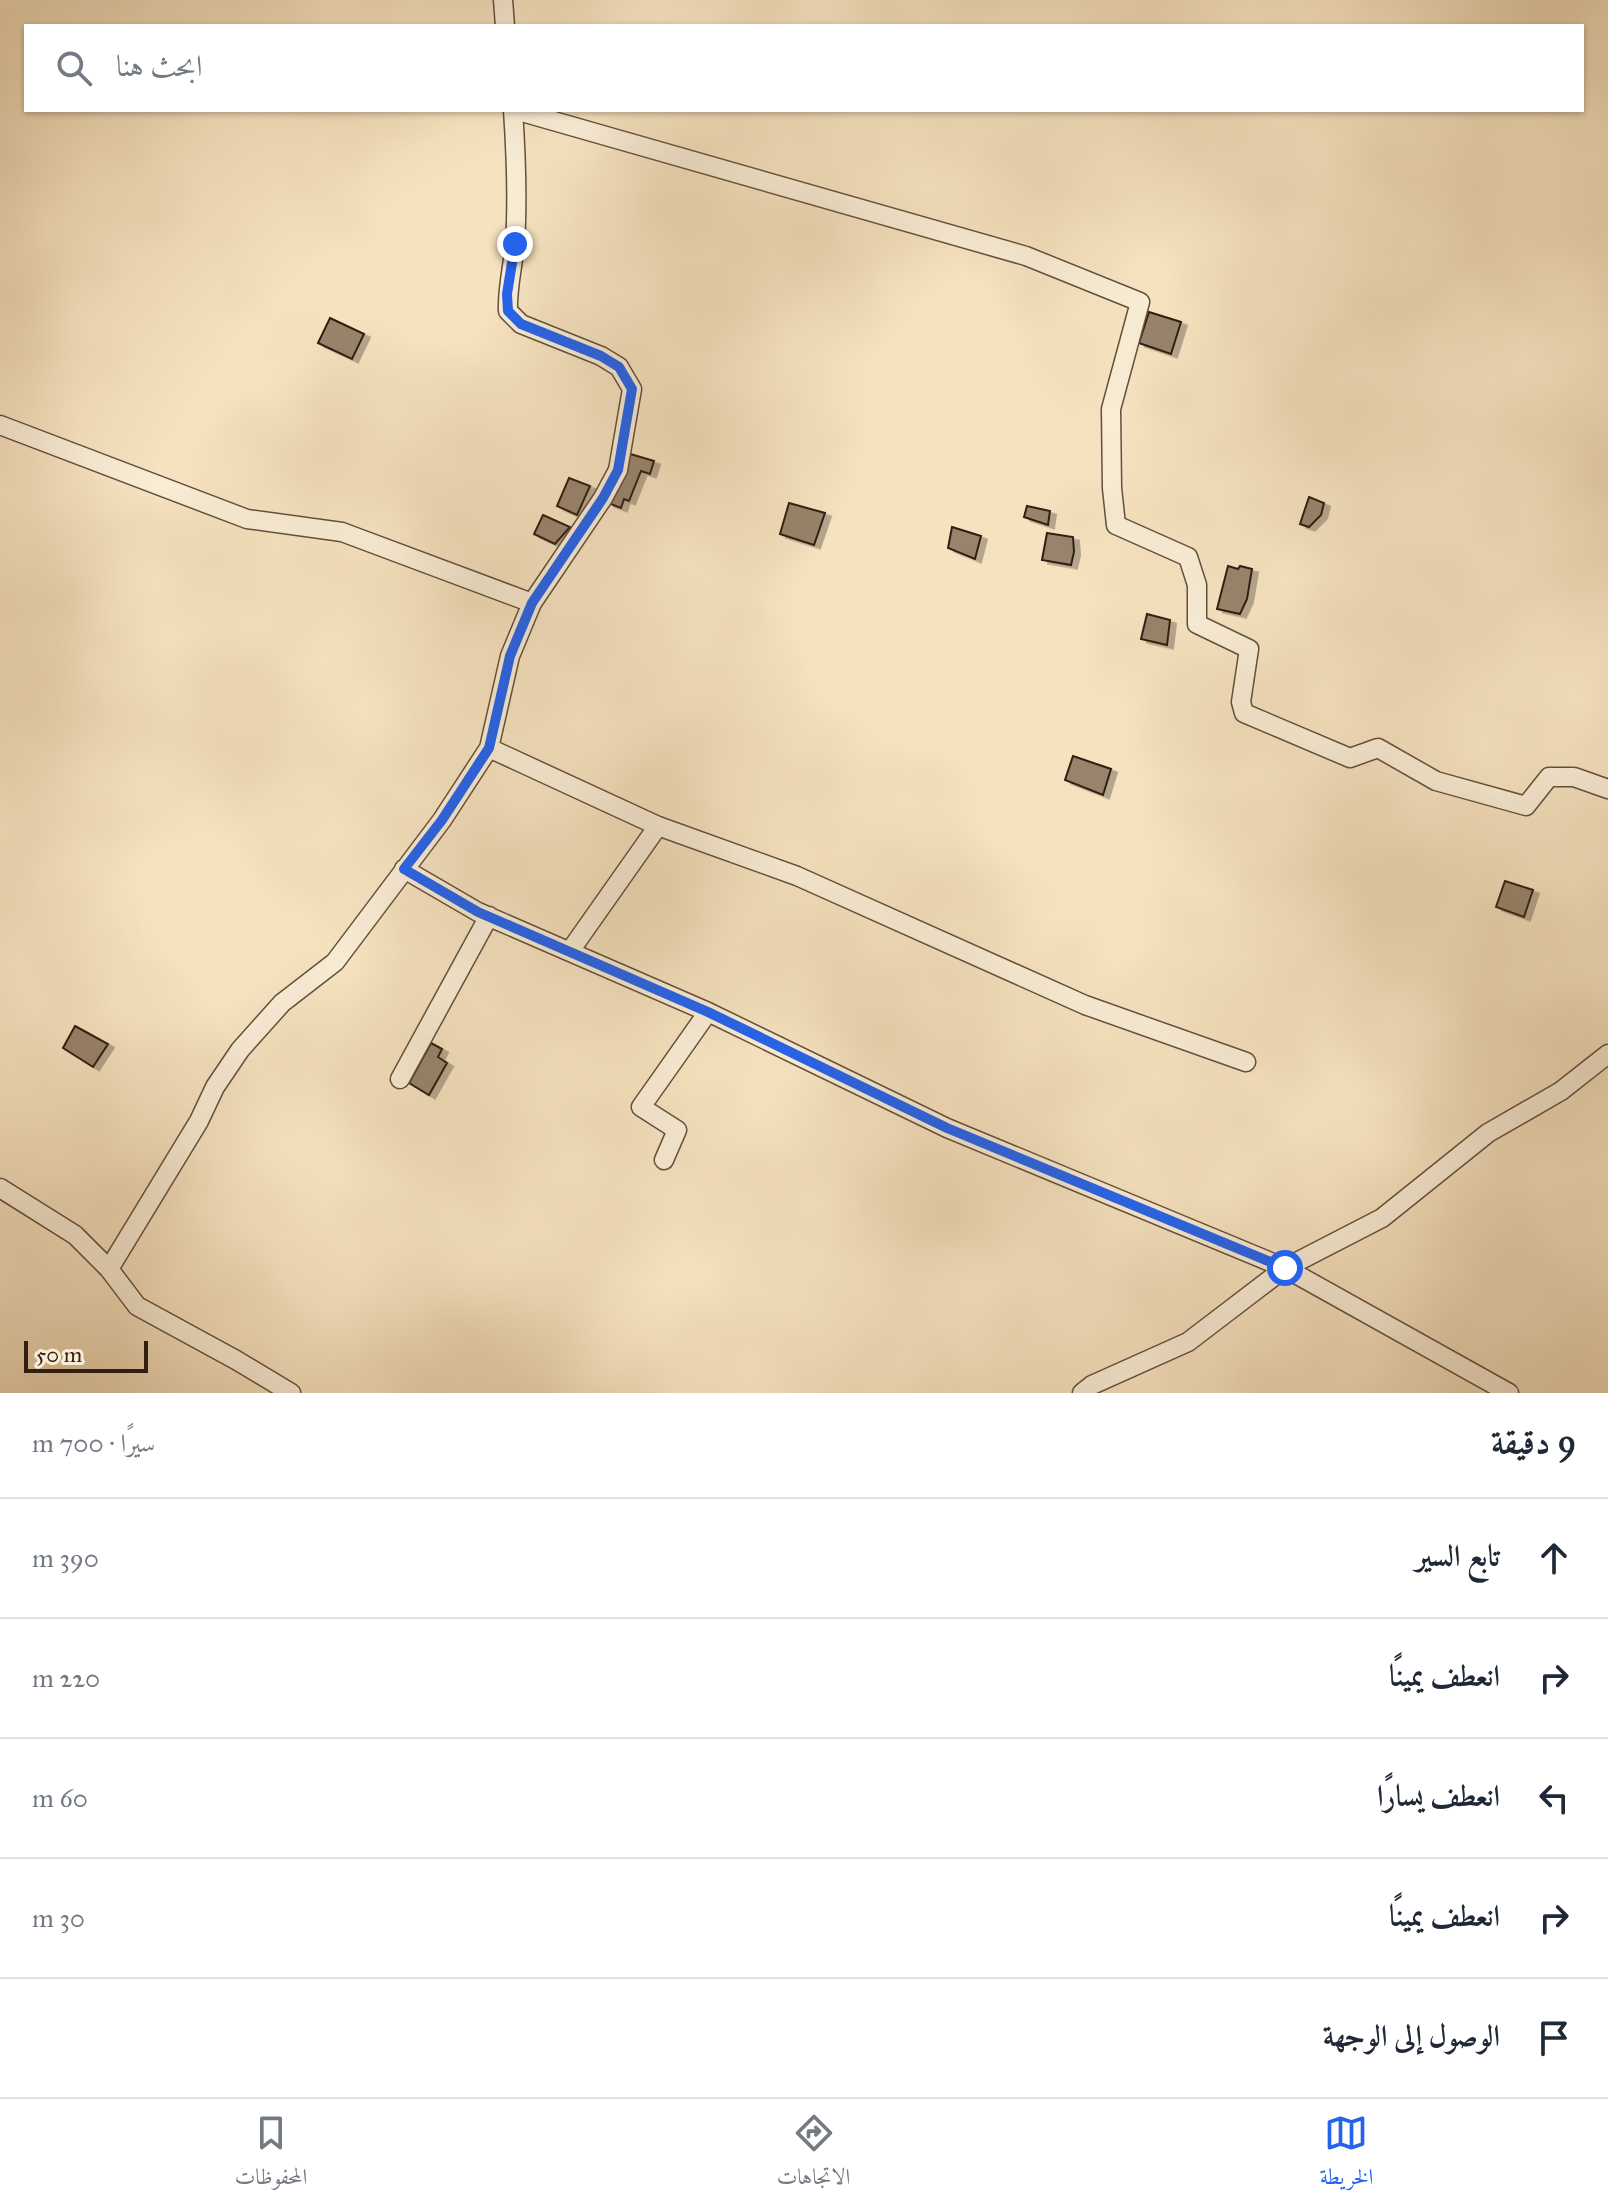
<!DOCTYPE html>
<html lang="ar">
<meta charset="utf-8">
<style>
body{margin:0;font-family:"IM FELL Great Primer",Amiri,serif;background:#f6f6f7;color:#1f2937;direction:rtl}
.scale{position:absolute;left:24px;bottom:20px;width:124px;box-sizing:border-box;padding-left:8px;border:4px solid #321f12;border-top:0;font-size:22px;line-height:28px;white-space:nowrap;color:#321f12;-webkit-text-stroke:6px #f9ecd5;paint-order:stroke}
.stop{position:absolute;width:24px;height:24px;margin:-18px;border:6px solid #2563eb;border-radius:50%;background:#fff}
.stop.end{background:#2563eb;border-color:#fff;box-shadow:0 2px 8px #0008}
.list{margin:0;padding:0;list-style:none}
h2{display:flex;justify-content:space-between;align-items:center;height:104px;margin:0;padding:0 32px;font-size:34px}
h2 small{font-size:26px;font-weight:400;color:#747a83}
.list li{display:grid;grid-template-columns:52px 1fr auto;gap:24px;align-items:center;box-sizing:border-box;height:120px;padding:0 32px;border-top:2px solid #e0e1e3}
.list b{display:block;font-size:30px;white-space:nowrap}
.list em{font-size:26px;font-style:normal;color:#747a83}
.icon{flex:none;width:44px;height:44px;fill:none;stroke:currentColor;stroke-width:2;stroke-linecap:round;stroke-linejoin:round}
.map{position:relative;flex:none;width:1608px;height:1393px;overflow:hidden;direction:ltr}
.search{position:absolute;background:#fff;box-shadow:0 2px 6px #0004;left:24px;right:24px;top:24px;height:88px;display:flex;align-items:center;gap:20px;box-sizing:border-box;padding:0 28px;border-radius:0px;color:#747a83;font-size:30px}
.sheet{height:704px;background:#fff}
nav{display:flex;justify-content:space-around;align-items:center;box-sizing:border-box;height:112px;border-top:2px solid #e0e1e3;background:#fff;font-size:22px;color:#747a83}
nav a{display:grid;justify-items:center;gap:4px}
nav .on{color:#2563eb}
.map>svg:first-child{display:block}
.building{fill:#98846c;stroke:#321f12;stroke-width:2;filter:url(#shadow)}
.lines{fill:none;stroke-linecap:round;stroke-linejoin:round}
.minor-casing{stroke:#63503d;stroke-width:21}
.minor{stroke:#f9ecd5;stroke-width:18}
.route{stroke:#2563eb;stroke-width:10}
</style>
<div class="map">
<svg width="1608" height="1393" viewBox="0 0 1608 1393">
<defs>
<filter id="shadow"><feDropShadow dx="6" dy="3.5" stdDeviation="0" flood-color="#0004"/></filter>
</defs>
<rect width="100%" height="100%" fill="#f6e2bf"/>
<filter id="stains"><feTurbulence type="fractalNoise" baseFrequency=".0025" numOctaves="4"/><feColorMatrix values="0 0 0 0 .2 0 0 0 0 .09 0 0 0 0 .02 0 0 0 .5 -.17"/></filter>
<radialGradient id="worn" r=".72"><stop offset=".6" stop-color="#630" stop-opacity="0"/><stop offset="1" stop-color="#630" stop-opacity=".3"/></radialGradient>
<path class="building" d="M1149,312L1181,322L1171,354L1139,343Z
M330,318L364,334L352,359L318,343Z
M627,453L654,461L650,474L641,471L629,501L624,499L621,508L608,503Z
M569,478L590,486L577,515L557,506Z
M1309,497L1324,503L1321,515L1309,527L1300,524Z
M789,503L825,513L814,545L780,534Z
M1027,506L1050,511L1048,525L1024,517Z
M543,515L570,527L555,544L534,534Z
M952,527L981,536L975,559L948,548Z
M1047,533L1073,537L1074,552L1071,565L1042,560Z
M1228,566L1238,569L1240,566L1252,569L1247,599L1240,614L1217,609Z
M1147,614L1170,620L1167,645L1141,639Z
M1073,756L1111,769L1103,795L1065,780Z
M1505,881L1533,890L1524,917L1496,907Z
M75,1026L108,1044L93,1067L63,1048Z
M431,1043L442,1049L438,1057L447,1063L429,1095L409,1083Z"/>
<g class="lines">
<defs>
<path id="minor" d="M503,0L505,26
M515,110L1026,256L1140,302L1111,409L1112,488L1116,525L1188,557L1197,585V624L1249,649L1241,702L1244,713L1350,758L1378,748L1436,781L1526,806L1549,777H1574L1608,789
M0,425L247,519L342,532L532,603L603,498L618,470L632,389L619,367L601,356L521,324L508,311C507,288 513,266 515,243C518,198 516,154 513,110
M532,603L510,656L489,748L658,826L797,876L1085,1005L1246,1062
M404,869L478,912L708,1012L947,1128L1285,1268L1509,1393
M570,951L658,826
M400,1079L489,916
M664,1160L677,1130L641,1107L708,1012
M0,1188L75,1235L109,1269L137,1306L236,1360L291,1393
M109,1269L199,1121L215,1087L240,1050L282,1003L335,962L442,820L489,748
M1082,1393L1092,1385L1188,1342L1285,1268L1382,1218L1488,1133L1561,1091L1608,1054"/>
</defs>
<use href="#minor" class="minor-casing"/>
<use href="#minor" class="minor"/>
</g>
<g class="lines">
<path class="route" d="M515,244L507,294L508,311L521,324L601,356L619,367L632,389L618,470L603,498L532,603L510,656L489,748L442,820L404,869L478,912L708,1012L947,1128L1285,1268"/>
</g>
<rect width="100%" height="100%" filter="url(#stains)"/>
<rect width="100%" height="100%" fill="url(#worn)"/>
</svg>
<div class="scale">50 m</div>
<div class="stop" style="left:1285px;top:1268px"></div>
<div class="stop end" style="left:515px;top:244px"></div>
<div class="search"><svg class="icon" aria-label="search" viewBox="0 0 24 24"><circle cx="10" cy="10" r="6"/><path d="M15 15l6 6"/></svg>ابحث هنا</div>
</div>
<section class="sheet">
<h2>9 دقيقة<small>سيرًا · 700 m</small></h2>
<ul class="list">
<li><svg class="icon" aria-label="ahead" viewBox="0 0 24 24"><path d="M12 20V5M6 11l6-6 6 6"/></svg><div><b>تابع السير</b></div><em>390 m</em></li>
<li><svg class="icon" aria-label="right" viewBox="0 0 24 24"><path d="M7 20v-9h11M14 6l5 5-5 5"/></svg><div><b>انعطف يمينًا</b></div><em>220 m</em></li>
<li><svg class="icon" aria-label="left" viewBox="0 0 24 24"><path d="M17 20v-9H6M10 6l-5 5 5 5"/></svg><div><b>انعطف يسارًا</b></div><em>60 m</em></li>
<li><svg class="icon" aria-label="right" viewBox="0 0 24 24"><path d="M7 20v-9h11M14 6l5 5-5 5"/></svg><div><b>انعطف يمينًا</b></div><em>30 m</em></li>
<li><svg class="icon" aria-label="arrive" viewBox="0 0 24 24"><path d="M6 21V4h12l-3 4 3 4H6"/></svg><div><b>الوصول إلى الوجهة</b></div></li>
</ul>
</section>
<nav>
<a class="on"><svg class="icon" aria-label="map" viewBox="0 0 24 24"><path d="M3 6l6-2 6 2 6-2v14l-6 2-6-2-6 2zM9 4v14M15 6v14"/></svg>الخريطة</a>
<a><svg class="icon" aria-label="directions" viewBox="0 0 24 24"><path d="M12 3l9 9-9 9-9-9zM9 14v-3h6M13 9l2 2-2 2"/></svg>الاتجاهات</a>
<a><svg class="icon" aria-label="saved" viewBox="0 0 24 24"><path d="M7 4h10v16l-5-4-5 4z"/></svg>المحفوظات</a>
</nav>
